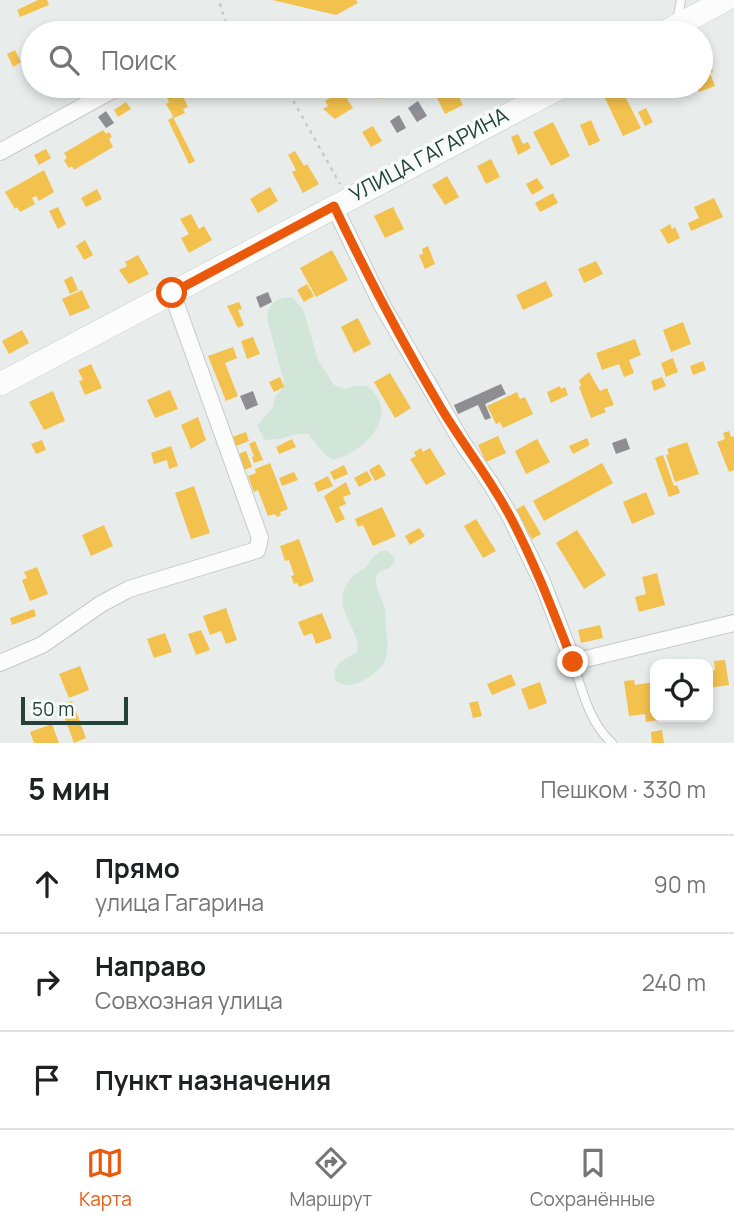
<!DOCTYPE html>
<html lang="ru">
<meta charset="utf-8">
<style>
body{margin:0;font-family:Manrope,sans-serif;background:#f6f6f6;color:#202124}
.controls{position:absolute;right:21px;bottom:21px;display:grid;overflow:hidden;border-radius:14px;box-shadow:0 4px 10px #0003}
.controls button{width:63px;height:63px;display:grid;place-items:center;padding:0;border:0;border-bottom:2px solid #e0e0e0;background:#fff;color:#202124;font:35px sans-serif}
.scale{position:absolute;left:21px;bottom:18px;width:107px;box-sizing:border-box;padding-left:7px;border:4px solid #24423a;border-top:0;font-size:19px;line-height:24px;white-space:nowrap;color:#24423a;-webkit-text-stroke:5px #f7fbf9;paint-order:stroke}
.stop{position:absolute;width:21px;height:21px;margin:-16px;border:5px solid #ea580c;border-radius:50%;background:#fff}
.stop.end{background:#ea580c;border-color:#fff;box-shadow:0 2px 7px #0008}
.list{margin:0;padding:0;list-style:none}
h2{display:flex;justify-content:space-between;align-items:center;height:91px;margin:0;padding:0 28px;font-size:30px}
h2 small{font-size:23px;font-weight:400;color:#757577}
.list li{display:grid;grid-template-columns:46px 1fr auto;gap:21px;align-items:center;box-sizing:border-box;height:98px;padding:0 28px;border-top:2px solid #e0e0e0}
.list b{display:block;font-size:26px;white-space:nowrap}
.list p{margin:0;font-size:23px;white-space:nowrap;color:#757577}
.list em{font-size:23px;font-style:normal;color:#757577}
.icon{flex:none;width:38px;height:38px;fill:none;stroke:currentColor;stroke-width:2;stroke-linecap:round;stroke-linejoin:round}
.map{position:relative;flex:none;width:734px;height:743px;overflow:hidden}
.search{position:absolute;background:#fff;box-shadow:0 4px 10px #0003;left:21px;right:21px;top:21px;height:77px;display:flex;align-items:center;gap:18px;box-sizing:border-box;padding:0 24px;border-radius:38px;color:#757577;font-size:26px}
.sheet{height:385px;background:#fff}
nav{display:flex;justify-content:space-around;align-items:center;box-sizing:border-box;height:98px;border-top:2px solid #e0e0e0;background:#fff;font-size:19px;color:#757577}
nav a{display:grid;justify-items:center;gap:4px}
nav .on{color:#ea580c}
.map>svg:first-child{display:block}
.green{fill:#d1e6d8}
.homes{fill:#f2c14e}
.industry{fill:#8d8d92}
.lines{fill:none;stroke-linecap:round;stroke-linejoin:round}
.lane-casing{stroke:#c5cac8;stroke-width:10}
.street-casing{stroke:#c5cac8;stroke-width:18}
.secondary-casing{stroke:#c3cbc8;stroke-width:24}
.path{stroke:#c3ccca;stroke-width:2.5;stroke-dasharray:3.5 5;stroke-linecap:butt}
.lane{stroke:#fcfcfc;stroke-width:8}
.street{stroke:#fcfcfc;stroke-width:16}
.secondary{stroke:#fcfcfc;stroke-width:23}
.route{stroke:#ea580c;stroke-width:9}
.labels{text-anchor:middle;stroke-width:7;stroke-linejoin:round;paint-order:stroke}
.street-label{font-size:21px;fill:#24423a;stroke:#f7fbf9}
</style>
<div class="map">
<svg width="734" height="743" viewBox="0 0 734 743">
<rect width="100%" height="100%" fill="#e8edeb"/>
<path class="green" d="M292,297L303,309L318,360L334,385L344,389L355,386H367C403,414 364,453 333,460L326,456L308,434C292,432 279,443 264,439L257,426L273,407L275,396L281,391L284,382L267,319C268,302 277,298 292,297Z
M381,551H388L395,558C393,571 385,567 377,574C373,588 383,597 385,611C386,616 385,622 386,628C390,655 388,668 360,682C351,686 342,687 335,680L334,671L340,662L357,652C362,628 326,606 352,577C356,573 362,571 366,567C372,560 372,556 381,551Z"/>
<path class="homes" d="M38,0H47L49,5L20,17L17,10Z
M272,0H356L358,3L336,15Z
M15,50L21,62L13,67L7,54Z
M701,55L704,63L709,61L713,72L710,73L715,86L699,92L697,86H701Z
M371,86H405L378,99Z
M431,86H453L463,105L445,114Z
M621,88L641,128L623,136L604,96Z
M180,90L188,107L183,109L185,113L174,118L166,104L169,102L167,97Z
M342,91L353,108L335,119L323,109L328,106L325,101Z
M126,102L131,109L118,117L114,110Z
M646,108L653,122L645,126L638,112Z
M173,117L195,161L189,164L168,120Z
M591,120L600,141L589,146L580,125Z
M553,122L570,156L551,166L533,132Z
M373,126L382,141L371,147L362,132Z
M103,130L106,134L109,132L112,137L109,139L113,147L74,170L72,166L69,168L64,160L67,158L64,153Z
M518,134L523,144L528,142L531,148L518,155L511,137Z
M46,149L51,158L39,165L34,155Z
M295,151L304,166L307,164L319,184L303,193L292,172L296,170L288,155Z
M491,159L500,177L486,184L477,166Z
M44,170L54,192L39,201L36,196L32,198L35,204L20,212L17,207L15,209L5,192Z
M447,176L459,197L445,205L432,185Z
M537,178L544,188L532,195L526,184Z
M270,187L278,201L258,213L250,199Z
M97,189L102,199L86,207L81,198Z
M553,193L558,203L540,212L535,203Z
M714,198L723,217L691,231L688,223L699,218L694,207Z
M58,207L66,224L58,229L49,211Z
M393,207L404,229L385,238L374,216Z
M191,214L199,229L204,226L212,240L189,253L181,238L189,234L180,219Z
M670,224L672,229L675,227L680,238L668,244L660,230Z
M85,240L93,255L84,260L76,246Z
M428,246L435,264L425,269L419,255L423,254L422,249Z
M332,250L348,280L316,297L300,268Z
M138,255L149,274L129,284L119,270L127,266L125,262Z
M596,261L603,274L584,283L578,269Z
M72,276L78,290L70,294L64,280Z
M546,281L553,296L523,310L516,295Z
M307,284L314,296L304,302L297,290Z
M82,290L90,308L70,316L62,299Z
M239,302L242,309L238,310L244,325L238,328L227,306Z
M358,318L371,344L354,353L341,327Z
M683,322L691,344L671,352L663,330Z
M22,330L29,343L9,354L2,341Z
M253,337L260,354L247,359L241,341Z
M635,339L641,355L629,360L634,373L624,377L619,364L602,370L596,353Z
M233,347L237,358L225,363L238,396L226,401L208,356Z
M673,358L678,372L666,377L661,363Z
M703,361L706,370L693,375L690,366Z
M91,364L102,388L85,395L79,381L83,380L78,370Z
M589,372L600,391L607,388L614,405L604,408L606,412L591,418L579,387L581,386L579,380Z
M390,373L411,408L395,418L374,382Z
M280,377L284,387L274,392L269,382Z
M662,377L666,386L654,391L651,381Z
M560,386L561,389L565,387L568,395L551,403L547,392Z
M170,390L178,409L155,418L147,400Z
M53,391L65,421L44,430L29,402Z
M517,392L520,399L525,397L533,414L503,428L500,422L496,424L487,406Z
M198,417L206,440L191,449L181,425Z
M729,431L731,437L734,436V470L729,472L717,442L725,439L723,433Z
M246,432L249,441L236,446L232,437Z
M498,436L506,453L486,462L478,445Z
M587,438L590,445L573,454L569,446Z
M292,439L296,447L279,454L276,447Z
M537,439L550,462L526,474L515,451Z
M42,440L46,450L36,454L31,444Z
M255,441L263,460L254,463L252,457L254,456L249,444Z
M687,442L699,474L675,482L666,455L669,454L667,449Z
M171,446L178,466L169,469L167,460L154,464L151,453Z
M421,448L423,452L430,448L446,474L426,485L410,459L416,456L414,452Z
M246,451L252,467L241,471L236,455Z
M663,455L674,486L677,485L680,493L669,497L655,458Z
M270,463L288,509L280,512L281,515L277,517L275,514L268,516L258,490L254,492L248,476L256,473L255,469Z
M602,463L613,483L544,521L533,501Z
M379,464L386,475L375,481L369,470Z
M344,465L348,474L334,480L330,472Z
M367,471L372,480L359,487L354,478Z
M294,472L298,480L282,486L279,478Z
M328,476L333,486L318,492L314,483Z
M346,482L351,494L343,497L346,504L339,507L345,519L336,523L324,496Z
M194,486L210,533L191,539L175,493Z
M646,492L655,514L632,524L623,502Z
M524,505L541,534L532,539L515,510Z
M382,507L396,536L373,546L363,525L358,527L355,519Z
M476,519L496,551L483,558L464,526Z
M104,525L113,546L91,556L82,535Z
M419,528L425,536L410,545L405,536Z
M577,530L606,575L584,589L556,543Z
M299,539L314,581L299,587L297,583L294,584L291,576L294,575L289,560L285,561L280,546Z
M37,567L48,594L30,601L22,580L27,578L24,572Z
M657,573L665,605L639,612L635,597L646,594L642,577Z
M226,608L237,640L226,644L221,631L210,635L203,616Z
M34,609L36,616L12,625L10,618Z
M322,613L332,638L316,644L312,633L304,636L298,622Z
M600,625L603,638L581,643L578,630Z
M201,630L210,650L196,655L188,634Z
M165,633L172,652L154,658L147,639Z
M725,660L729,685L708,688V671L715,670L714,661Z
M80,666L89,690L69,698L59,674Z
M511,674L516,685L492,695L487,684Z
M634,680L635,685L655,682V717L670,718L646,722L645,714L629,716L624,681Z
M540,682L547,703L529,710L521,689Z
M72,701L86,738L74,743L60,705Z
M478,701L482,716L473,718L469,703Z
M52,724L59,743H34L30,732Z
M662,730L664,743H652L651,732Z"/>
<path class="industry" d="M418,101L427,116L417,122L408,108Z
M106,111L114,123L106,128L98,117Z
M399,115L406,128L397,133L390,121Z
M268,292L272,302L260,308L256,297Z
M501,384L506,394L485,404L491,418L485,420L478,405L458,414L454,405Z
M253,391L258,405L246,410L240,396Z
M626,438L630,449L616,454L612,443Z"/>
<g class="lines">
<defs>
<path id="lane" d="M677,21L681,0
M573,662C582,690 589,722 612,743"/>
<path id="street" d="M0,152L120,86
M334,206L382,305L462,442L491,484L511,518L543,584L573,662L734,623
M0,663L42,645L101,604L129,589L257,550L260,538L172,293"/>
<path id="secondary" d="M663,33L725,0
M0,384L563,86"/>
</defs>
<use href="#lane" class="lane-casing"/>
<use href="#street" class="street-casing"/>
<use href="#secondary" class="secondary-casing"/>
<path class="path" d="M226,24L232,33
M213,33L226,24L219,0
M285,86L340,184"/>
<use href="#lane" class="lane"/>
<use href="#street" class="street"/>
<use href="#secondary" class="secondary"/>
</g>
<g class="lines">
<path class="route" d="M172,293L334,206C367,275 402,342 441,408C464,446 492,481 512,520C536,566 554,614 573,662"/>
</g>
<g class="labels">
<g class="street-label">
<text transform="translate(429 155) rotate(-28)" y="7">УЛИЦА ГАГАРИНА</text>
</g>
</g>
</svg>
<div class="controls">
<button><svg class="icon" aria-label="locate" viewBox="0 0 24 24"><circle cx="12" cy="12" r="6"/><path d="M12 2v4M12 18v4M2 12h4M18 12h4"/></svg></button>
</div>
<div class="scale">50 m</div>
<div class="stop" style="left:172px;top:293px"></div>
<div class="stop end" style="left:573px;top:662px"></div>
<div class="search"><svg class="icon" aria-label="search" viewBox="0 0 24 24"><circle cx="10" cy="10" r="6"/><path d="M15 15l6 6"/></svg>Поиск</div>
</div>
<section class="sheet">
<h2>5 мин<small>Пешком · 330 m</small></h2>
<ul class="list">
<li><svg class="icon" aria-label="ahead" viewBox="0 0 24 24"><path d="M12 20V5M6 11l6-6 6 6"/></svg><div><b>Прямо</b><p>улица Гагарина</p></div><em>90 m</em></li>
<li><svg class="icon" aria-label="right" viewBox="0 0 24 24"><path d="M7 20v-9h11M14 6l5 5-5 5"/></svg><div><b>Направо</b><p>Совхозная улица</p></div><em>240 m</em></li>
<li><svg class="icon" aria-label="arrive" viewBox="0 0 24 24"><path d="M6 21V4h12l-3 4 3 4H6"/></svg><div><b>Пункт назначения</b></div></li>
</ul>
</section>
<nav>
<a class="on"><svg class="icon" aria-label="map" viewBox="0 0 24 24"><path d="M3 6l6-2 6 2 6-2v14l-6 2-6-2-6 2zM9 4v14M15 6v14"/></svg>Карта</a>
<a><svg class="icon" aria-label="directions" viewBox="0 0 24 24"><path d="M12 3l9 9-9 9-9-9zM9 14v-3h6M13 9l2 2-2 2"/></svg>Маршрут</a>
<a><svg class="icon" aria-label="saved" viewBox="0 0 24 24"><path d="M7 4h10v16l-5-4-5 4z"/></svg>Сохранённые</a>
</nav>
